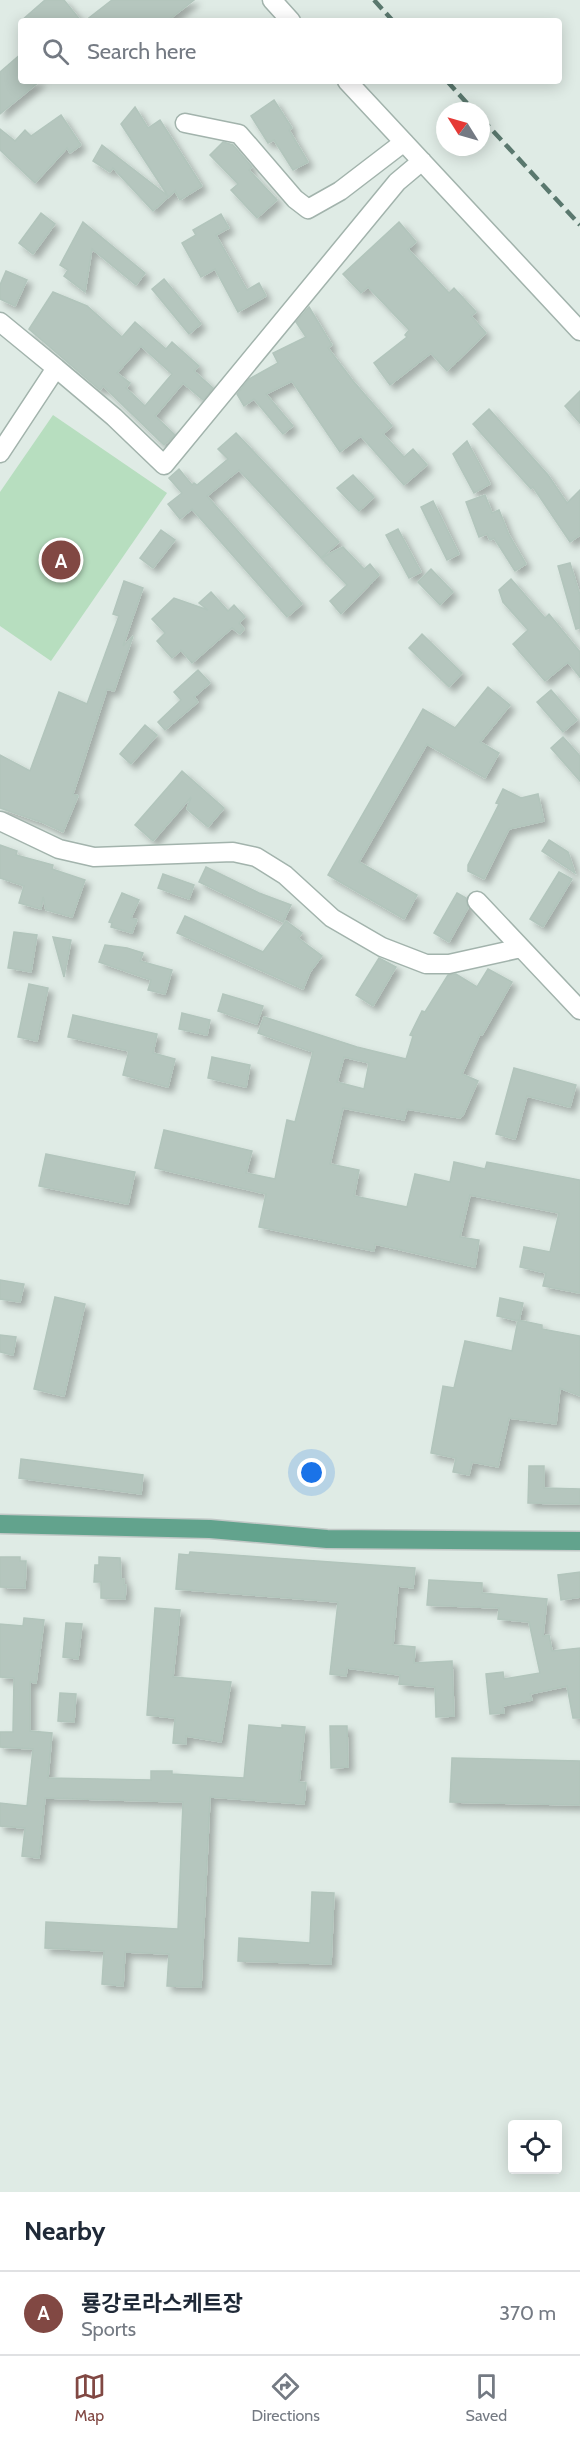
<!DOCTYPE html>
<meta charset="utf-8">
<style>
body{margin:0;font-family:Cabin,"Noto Sans KR",sans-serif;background:#f2f2f3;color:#1f2937}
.controls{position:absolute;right:18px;bottom:18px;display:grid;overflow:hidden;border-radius:6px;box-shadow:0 3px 15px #0003}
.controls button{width:54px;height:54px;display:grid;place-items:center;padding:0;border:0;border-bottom:2px solid #e0e1e3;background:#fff;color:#1f2937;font:30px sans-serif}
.compass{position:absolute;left:436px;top:102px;width:54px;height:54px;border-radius:50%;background:#fff;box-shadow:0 3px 15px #0003;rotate:307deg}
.you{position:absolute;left:312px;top:1473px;width:21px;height:21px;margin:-15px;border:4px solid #fff;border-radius:50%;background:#1a73e8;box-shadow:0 0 0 9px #1a73e833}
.badge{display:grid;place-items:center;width:39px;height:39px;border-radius:50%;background:#814843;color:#fff;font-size:20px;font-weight:700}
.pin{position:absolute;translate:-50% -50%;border:3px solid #fff;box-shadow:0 2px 6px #0006}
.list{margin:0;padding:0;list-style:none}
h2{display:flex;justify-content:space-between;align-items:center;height:78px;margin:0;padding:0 24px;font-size:26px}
h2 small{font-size:20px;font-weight:400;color:#747a83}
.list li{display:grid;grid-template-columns:39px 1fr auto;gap:18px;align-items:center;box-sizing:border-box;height:84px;padding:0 24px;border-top:2px solid #e0e1e3}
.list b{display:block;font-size:22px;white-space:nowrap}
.list p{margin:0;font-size:20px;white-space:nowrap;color:#747a83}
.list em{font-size:20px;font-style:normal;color:#747a83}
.icon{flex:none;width:33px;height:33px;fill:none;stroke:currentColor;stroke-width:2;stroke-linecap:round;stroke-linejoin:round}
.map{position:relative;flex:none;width:580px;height:2192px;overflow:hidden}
.search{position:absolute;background:#fff;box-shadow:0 3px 15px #0003;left:18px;right:18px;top:18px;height:66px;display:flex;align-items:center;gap:15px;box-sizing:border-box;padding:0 21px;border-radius:6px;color:#747a83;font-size:22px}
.sheet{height:162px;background:#fff}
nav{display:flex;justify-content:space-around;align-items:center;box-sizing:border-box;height:84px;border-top:2px solid #e0e1e3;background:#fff;font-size:16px;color:#747a83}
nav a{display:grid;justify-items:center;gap:3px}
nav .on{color:#814843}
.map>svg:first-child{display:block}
.pitch{fill:#b7debf}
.building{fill:#b5c6be;stroke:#b2c5bc;stroke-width:1.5;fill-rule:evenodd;filter:url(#shadow)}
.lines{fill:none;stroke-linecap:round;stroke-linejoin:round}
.minor-casing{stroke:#a2b3ac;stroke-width:21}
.major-casing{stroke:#c1c8c6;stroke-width:21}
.minor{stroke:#fff;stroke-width:18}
.major{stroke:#62a38d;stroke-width:18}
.rail{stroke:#5a786e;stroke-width:4.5;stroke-dasharray:12 6;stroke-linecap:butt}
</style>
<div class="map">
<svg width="580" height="2192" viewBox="0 0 580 2192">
<defs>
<filter id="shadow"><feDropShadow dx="5" dy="5" stdDeviation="3" flood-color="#0004"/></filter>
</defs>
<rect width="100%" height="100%" fill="#dfebe5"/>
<path class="pitch" d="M53,415L167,493L51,661L0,626V492Z"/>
<path class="building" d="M45,0H64L81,21H21Z
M112,0H194L167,21H85Z
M21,54V81H40L0,114V72Z
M274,100L292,128L289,130L308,162L293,170L274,140L268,143L251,116Z
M135,107L148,128L160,120L202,186L180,200L175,191L153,211L113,168L110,172L93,161L102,145L168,196L121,124Z
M61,115L81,145L70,153L67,148L35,183L0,150V129L15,141L25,130L31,136Z
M223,142L233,145L252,167L249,170L277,200L257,218L231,190L238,184L210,155Z
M41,213L55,224L33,254L19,243Z
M221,214L229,228L216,235L247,290L259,283L266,296L238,312L215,269L201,277L182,243L196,235L193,230Z
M83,222L145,273L136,285L92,249L85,292L64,276L68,270L60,265Z
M399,222L416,242L408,249L449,293L454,288L476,312L471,316L486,333L447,371L431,353L390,385L374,363L407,337L405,335L409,330L368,287L361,293L343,274Z
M6,271L27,280L15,306L0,299V285Z
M164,279L201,324L189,334L152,289Z
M53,292L87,306L122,337L135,322L166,349L172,342L199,366L194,371L213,388L203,400L183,383L155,416L175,435L164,445L103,386L100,390L29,329ZM141,346L172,374L145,406L126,388L130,383L117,373Z
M309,307L332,345L328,348L353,381L392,426L383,434L404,457L413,449L427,465L404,485L361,436L340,452L292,381L266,394L293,426L283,434L254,399L244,406L237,394L249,379L278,363L273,353L306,337L296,322Z
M580,391V423L565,406Z
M489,409L548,475L567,503L580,490V535L570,542L533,487L531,489L473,424Z
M236,433L339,542L321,558L239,470L207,496L302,604L287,617L192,509L180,519L168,504L182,493L169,478L179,469L192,485L194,483L197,485L228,459L218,449Z
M467,441L490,484L474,493L453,454Z
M353,475L374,497L359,511L337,488Z
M485,495L492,513L499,510L509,535L526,564L515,571L494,538L490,540L487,534L479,537L466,502Z
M433,501L459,554L447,560L421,507Z
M398,529L421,572L409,578L386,535Z
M161,530L175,540L153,568L140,558Z
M343,547L364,569L370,564L379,575L341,614L330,601L347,585L321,558Z
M570,563L580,595V628L576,629L558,566Z
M431,569L453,592L440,605L418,582Z
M511,579L545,618L549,614L580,652V677L568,662L545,681L513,644L528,630L503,602L499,590Z
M124,581L143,588L123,646L133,636L114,691L107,689L73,794L78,796L63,832L44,823L0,808V755L30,771L59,692L87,704L119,616L113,614Z
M211,592L228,611L234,605L245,617L239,623L244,629L240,634L232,628L192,663L181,650L172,658L157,641L165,633L152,619L174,598L208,610L199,603Z
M422,634L462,673L449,687L409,648Z
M198,670L210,683L194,697L198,702L165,730L158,722L181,700L174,692Z
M488,687L510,705L480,742L499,753L485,778L427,744L359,862L417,895L404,919L328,875L423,709L455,728Z
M551,690L577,720L563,732L537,702Z
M145,725L157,735L131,764L120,754Z
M563,737L580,756V781L551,748Z
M182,771L224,808L208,827L187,809L191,797L153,841L135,825Z
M503,789L521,798L538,794L544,821L509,829L484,879L468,871V865L499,804L496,803Z
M549,840L568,852L575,873L542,851Z
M0,845L17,851L16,855L53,865L52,869L85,880L72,917L46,910L43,897L41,909L19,903L24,886L0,878Z
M206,867L259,893L291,905L283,922L199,882Z
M559,872L572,879L543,927L530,919Z
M163,874L194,885L189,899L158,888Z
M122,893L139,900L131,918L137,920L132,933L111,927L112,923L109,922Z
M457,893L466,898L468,908L449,942L434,933Z
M185,916L263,952L286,921L302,933L298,938L322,956L310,972L303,989L177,933Z
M14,932L37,935L31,972L8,968Z
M53,937L71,940L64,977Z
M105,945L127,948L143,953L140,961L172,970L165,994L148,990L151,980L99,962Z
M379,958L396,967L373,1006L356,995Z
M488,969L512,982L482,1035L480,1034L462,1074L478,1081L463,1115L460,1118L407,1109L404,1120L343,1108L330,1164L359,1170L354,1196L407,1207L415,1174L450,1182L454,1162L485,1169L487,1162L580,1180V1293L543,1286L546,1273L520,1267L524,1247L550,1252L559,1213L470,1195L460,1237L479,1240L475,1267L375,1244L374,1251L259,1227L266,1194L155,1168L164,1130L252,1151L246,1173L275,1179L287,1120L295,1122L313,1052L258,1033L264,1017L357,1047L406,1059L413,1036L410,1035L422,1011L425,1012L448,975L456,974L477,987ZM344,1057L369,1063L364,1089L337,1082Z
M29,984L48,988L37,1041L18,1037Z
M223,994L263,1006L257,1024L218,1011Z
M182,1013L210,1020L207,1035L179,1029Z
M73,1015L157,1034L153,1053L175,1059L168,1087L123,1075L129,1051L68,1037Z
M212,1057L250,1065L246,1087L208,1078Z
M514,1068L576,1085L570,1107L527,1096L515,1139L496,1134Z
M46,1154L135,1172L128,1204L39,1186Z
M0,1280L24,1284L20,1302L0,1299Z
M55,1297L85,1304L64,1396L34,1389Z
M500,1298L523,1303L519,1321L497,1316Z
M518,1320L542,1325V1329L580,1336V1396L560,1388L556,1424L509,1418L498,1467L472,1462L469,1475L453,1472L456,1458L431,1453L443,1386L454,1388L465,1341L512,1351Z
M0,1335L16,1337L13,1355L0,1352Z
M21,1459L143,1475L141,1494L19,1478Z
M529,1466H544V1488L580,1489V1504L528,1503Z
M190,1552L415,1568L413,1588L398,1586L393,1645L415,1647L414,1663L452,1661L454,1716L436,1717L435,1687L399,1684L400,1675L347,1668L346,1676L330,1674L338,1602L176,1589L179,1554L189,1555Z
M0,1557H20V1561H26L25,1588L0,1587Z
M99,1557L120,1558L121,1579H124V1585H126L125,1599L101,1598V1582H94L95,1565H99Z
M580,1572V1597L561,1600L558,1575Z
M429,1580L482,1583V1593L547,1599L543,1636L549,1635L552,1651L580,1648V1718H573L567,1686L530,1694L532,1700L503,1706L504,1713L490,1714L486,1674L503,1672L504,1679L540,1673L529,1622L498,1619L499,1608L427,1605Z
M155,1608L180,1610L173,1677L231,1682L221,1742L186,1736V1744L173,1743L175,1718L147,1715Z
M24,1618L44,1620L36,1683L30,1682V1731L52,1733L48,1778L151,1780V1771H172V1774L244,1778L249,1725L282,1728V1725L305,1727L299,1782L306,1783L304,1804L210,1797L201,1987L167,1986L169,1954L125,1952L123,1986L102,1984L104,1951L45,1948L46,1922L178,1929L183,1802L45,1798L39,1858L22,1856L25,1828L0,1826V1803L27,1806L33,1749L0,1747V1732H13L14,1678L0,1677V1624L23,1626Z
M66,1623L82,1624L78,1659L63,1657Z
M60,1693L76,1694L74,1722L58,1721Z
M330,1726H347L348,1767L331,1768Z
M452,1758L580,1761V1805L450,1802Z
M312,1892L334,1893L331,1964L238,1961L239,1938L310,1943Z"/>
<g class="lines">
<defs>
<path id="minor" d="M272,0L291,21
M347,81L580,331
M185,123L239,134L295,199L308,209L340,191L404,142
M0,322L56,368
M0,453L56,368L114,417L164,465L397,182L422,161
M0,821L59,849L94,857L233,852L256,857L285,875L332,918L382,947L426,964H449L521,948
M477,901L580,1010"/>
<path id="major" d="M0,1524L210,1529L327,1539L580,1541"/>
</defs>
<use href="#minor" class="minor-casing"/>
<use href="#major" class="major-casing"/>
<use href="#minor" class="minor"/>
<use href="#major" class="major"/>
<path class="rail" d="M374,0L393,21
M447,81L474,111
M481,118L580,225"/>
</g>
</svg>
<div class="controls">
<button><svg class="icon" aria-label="locate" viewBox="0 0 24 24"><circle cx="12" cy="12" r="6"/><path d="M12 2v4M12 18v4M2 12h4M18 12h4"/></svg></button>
</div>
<svg class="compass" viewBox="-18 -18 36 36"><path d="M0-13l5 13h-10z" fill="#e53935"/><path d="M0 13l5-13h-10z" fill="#747a83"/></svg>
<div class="you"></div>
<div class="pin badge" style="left:61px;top:560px">A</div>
<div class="search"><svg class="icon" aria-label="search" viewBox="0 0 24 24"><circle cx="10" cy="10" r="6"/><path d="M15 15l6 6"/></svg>Search here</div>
</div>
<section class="sheet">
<h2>Nearby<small></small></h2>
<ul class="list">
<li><span class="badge">A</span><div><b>룡강로라스케트장</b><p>Sports</p></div><em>370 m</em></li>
</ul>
</section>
<nav>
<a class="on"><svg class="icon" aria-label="map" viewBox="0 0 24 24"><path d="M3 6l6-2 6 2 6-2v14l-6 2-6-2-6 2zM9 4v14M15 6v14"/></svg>Map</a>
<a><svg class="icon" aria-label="directions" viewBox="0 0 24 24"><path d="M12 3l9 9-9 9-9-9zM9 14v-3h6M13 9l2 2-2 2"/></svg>Directions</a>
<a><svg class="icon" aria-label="saved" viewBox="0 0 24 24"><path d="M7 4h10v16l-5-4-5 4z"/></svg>Saved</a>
</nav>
